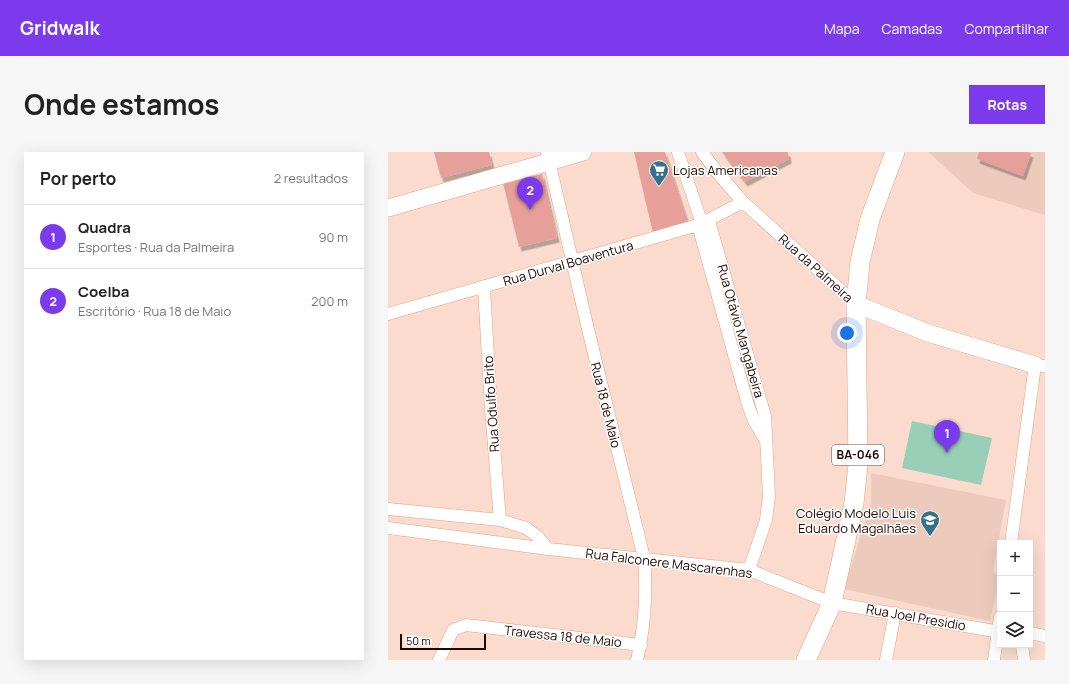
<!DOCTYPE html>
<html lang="pt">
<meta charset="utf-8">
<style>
body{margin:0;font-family:Manrope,sans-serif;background:#f6f6f6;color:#222}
.controls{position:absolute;right:12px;bottom:12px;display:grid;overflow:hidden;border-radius:0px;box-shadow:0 4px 16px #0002}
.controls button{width:36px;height:36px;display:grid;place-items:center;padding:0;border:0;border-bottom:1px solid #e0e0e0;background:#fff;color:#222;font:20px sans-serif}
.scale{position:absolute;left:12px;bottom:10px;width:86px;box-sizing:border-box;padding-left:4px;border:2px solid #200700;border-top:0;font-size:11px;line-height:14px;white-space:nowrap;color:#200700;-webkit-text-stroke:3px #fff;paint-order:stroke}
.you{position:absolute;left:459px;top:181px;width:14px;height:14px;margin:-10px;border:3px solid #fff;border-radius:50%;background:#1a73e8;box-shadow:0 0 0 6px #1a73e833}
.badge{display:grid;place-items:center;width:26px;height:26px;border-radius:50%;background:#7c3aed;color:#fff;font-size:13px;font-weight:700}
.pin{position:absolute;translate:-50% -33px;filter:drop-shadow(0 1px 2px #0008)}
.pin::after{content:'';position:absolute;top:21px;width:14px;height:12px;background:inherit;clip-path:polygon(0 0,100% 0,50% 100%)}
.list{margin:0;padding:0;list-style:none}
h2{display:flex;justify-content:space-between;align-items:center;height:52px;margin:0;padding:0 16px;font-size:17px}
h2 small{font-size:13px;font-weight:400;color:#767676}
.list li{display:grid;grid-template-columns:26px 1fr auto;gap:12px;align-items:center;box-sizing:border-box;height:64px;padding:0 16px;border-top:1px solid #e0e0e0}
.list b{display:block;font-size:15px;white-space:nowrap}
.list p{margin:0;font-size:13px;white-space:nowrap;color:#767676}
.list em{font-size:13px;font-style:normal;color:#767676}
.icon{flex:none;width:22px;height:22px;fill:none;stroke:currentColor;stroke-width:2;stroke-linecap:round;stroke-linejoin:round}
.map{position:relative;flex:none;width:657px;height:508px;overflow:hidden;border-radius:0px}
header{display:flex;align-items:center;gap:24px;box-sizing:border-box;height:56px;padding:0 20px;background:#7c3aed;color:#fff}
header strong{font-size:19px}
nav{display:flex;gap:22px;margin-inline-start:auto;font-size:14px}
.intro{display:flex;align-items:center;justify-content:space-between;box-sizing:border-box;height:96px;padding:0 24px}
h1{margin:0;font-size:28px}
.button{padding:10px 18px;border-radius:0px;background:#7c3aed;color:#fff;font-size:14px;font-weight:700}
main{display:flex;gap:24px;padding:0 24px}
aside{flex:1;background:#fff;border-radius:0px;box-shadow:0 4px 16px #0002}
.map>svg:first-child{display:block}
.built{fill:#eccbbc}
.green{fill:#99cfb6}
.building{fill:#e79f9a;filter:url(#shadow)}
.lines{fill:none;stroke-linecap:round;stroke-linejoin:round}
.street-casing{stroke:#e9a181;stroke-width:13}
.secondary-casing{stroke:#e9a181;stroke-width:18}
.primary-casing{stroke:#e9a181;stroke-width:20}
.street{stroke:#fff;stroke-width:12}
.secondary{stroke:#fff;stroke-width:17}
.primary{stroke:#fff;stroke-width:19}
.labels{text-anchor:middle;stroke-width:3;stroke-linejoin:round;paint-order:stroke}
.shield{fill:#fff;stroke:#63514c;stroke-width:1}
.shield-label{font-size:12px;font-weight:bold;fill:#200700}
.poi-label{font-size:13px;fill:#200700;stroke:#fff;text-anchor:start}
.street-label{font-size:13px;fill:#200700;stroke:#fff}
</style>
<header>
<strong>Gridwalk</strong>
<nav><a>Mapa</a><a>Camadas</a><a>Compartilhar</a></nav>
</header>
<div class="intro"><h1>Onde estamos</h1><a class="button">Rotas</a></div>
<main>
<aside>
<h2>Por perto<small>2 resultados</small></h2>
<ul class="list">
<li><span class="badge">1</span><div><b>Quadra</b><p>Esportes · Rua da Palmeira</p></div><em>90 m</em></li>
<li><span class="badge">2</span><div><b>Coelba</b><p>Escritório · Rua 18 de Maio</p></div><em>200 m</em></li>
</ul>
</aside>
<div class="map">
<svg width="657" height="508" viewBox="0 0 657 508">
<defs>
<filter id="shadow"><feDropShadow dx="2.5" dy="4.5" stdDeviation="0" flood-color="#0004"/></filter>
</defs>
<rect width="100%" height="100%" fill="#fadbce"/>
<path class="built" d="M540,0H657V63L585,41Z
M483,321L618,348L605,420L612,424L602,469L456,437L483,350Z"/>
<path class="green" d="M524,269L604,286L593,333L514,316Z"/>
<path class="building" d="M46,0H101L104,13L53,26Z
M246,0H277L300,71L265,81Z
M334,0H400L401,7L357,30Z
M591,0H639L643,1L635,24L589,7Z
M154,22L169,86L131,95L115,31Z"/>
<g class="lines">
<defs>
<path id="street" d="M159,0L199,173L256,406C259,441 257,474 249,508
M290,0L314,72
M314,0L329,20L355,50L468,152
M321,69L377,264L381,344L378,368L361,418
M310,73L360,253L366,269L378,289
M96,136L103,256L112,368
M0,162L310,73L355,50
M0,357L112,368L138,376L149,384L160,397
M0,376L160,397L361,418L444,451L612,480
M623,391L647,213L657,214
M642,481L657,484
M634,493L636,508
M51,508L65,478L78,473L253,493
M498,508L507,461
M606,508L612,465"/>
<path id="secondary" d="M0,56L195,0
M468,152L540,181L647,213"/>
<path id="primary" d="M418,508L444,451L466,351L470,313L468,152L472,110L482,67L507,0"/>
</defs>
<use href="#street" class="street-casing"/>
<use href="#secondary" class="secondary-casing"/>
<use href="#primary" class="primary-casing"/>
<use href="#street" class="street"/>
<use href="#secondary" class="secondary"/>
<use href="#primary" class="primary"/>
</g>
<defs>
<symbol id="supermarket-pin" viewBox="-11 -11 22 30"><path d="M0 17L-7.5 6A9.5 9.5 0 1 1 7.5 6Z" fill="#357288" stroke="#fff"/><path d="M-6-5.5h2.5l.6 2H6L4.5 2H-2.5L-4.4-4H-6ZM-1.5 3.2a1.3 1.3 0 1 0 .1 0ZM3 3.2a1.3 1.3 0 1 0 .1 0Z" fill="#fff"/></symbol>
<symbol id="school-pin" viewBox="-11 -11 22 30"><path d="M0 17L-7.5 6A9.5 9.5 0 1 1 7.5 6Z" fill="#357288" stroke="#fff"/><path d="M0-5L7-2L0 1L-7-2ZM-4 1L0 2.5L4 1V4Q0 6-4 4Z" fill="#fff"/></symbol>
</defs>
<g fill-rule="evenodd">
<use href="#supermarket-pin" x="260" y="7" width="22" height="30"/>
<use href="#school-pin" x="531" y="357" width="22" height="30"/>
</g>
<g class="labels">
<rect class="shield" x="444" y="293" width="52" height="20" rx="3"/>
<g class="shield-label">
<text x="470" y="307">BA-046</text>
</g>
<g class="poi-label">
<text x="285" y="23">Lojas Americanas</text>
<text x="528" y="366" text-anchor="end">Colégio Modelo Luis<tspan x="528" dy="15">Eduardo Magalhães</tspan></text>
</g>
<g class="street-label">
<text transform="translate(180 111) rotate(-16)" y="5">Rua Durval Boaventura</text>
<text transform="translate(428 116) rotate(42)" y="5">Rua da Palmeira</text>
<text transform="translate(353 179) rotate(74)" y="5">Rua Otávio Mangabeira</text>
<text transform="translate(103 252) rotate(-94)" y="5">Rua Odulfo Brito</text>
<text transform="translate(218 253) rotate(76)" y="5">Rua 18 de Maio</text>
<text transform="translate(281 411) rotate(7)" y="5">Rua Falconere Mascarenhas</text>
<text transform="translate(528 465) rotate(10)" y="5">Rua Joel Presidio</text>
<text transform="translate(175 484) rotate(6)" y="5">Travessa 18 de Maio</text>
</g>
</g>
</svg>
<div class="controls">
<button>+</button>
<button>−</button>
<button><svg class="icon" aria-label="layers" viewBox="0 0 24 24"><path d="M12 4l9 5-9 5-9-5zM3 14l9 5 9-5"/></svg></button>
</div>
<div class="scale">50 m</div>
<div class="you"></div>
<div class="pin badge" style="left:559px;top:301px">1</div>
<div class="pin badge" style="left:142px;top:58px">2</div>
</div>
</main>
